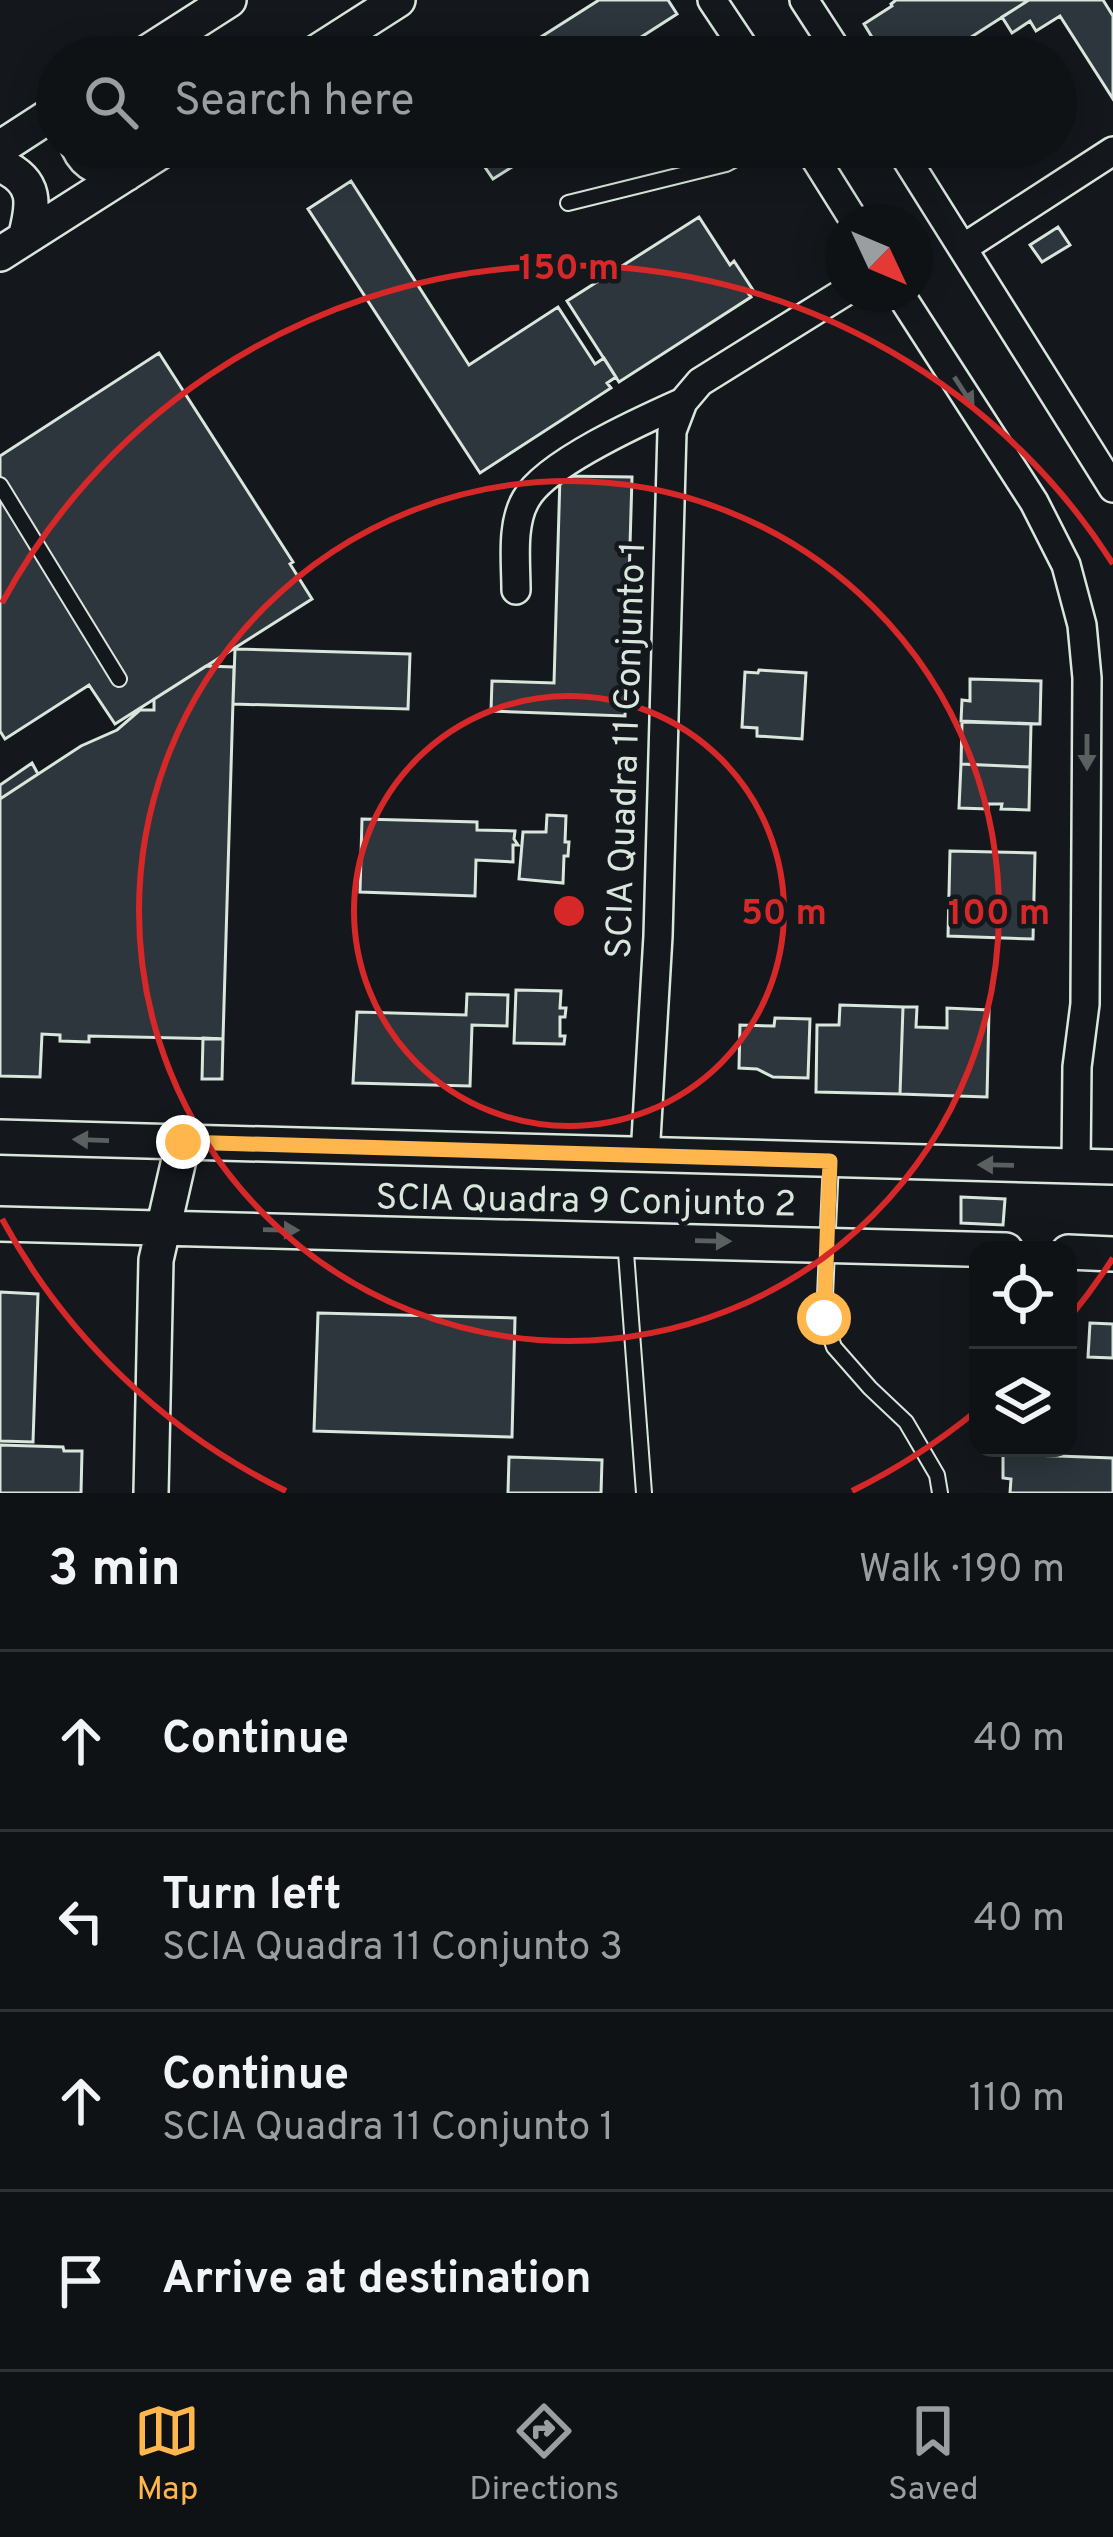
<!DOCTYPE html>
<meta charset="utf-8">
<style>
body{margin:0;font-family:Overpass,sans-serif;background:#181b1e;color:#f1f3f6}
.controls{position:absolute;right:36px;bottom:36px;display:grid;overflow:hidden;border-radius:24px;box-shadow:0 6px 30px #0003}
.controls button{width:108px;height:108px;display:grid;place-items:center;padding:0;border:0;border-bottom:3px solid #2f3234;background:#0f1215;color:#f1f3f6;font:60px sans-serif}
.compass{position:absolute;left:825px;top:204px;width:108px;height:108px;border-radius:50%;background:#0f1215;box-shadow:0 6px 30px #0003;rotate:134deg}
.stop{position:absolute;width:36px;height:36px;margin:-27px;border:9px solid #ffb74d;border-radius:50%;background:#fff}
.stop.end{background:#ffb74d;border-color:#fff;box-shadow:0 3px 12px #0008}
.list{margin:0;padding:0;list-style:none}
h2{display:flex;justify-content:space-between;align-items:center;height:156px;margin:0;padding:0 48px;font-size:51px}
h2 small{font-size:39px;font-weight:400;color:#9b9ea0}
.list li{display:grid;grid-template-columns:78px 1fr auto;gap:36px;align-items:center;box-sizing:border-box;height:180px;padding:0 48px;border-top:3px solid #2f3234}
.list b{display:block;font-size:45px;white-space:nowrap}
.list p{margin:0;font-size:39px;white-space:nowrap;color:#9b9ea0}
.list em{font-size:39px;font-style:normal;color:#9b9ea0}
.icon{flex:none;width:66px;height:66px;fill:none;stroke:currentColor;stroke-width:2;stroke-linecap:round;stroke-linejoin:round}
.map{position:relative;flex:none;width:1113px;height:1493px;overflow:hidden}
.search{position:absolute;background:#0f1215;box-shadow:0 6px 30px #0003;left:36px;right:36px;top:36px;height:132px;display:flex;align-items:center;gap:30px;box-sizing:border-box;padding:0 42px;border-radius:66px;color:#9b9ea0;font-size:45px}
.sheet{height:876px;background:#0f1215}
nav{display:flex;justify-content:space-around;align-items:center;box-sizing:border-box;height:168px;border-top:3px solid #2f3234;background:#0f1215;font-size:33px;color:#9b9ea0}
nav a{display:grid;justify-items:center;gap:6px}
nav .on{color:#ffb74d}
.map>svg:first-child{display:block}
.building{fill:#2c363c;stroke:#d8e6dc;stroke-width:3}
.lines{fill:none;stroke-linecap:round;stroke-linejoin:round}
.service-casing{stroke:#d8e6dc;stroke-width:18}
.minor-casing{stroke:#d8e6dc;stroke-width:32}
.tertiary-casing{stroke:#d8e6dc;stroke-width:38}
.service{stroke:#14181c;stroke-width:14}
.minor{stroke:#14181c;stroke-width:27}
.tertiary{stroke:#14181c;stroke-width:33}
.oneway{fill:#59605f}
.route{stroke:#ffb74d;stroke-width:15}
.ring{fill:none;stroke:#d62828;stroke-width:6}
.labels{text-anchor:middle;stroke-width:9;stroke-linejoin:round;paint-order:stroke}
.street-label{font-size:36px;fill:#d8e6dc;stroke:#14181c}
.centre{fill:#d62828;stroke:#14181c;stroke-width:6}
.ring-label{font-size:36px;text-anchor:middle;font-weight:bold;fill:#d62828;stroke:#14181c;stroke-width:9;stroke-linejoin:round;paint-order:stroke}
</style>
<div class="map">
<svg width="1113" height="1493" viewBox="0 0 1113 1493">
<rect width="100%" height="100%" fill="#14181c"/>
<path class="building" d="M599,0H668L677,14L610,57H542L533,42Z
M896,0H1029L940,57H884L864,24L892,6L891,4Z
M1029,0H1103L1113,16V99L1060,16L1036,31L1030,21L1012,33L1002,17Z
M501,147H544L493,179L480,160Z
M351,181L469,365L558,307L595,364L604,358L616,377L607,383L611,388L480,473L308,209Z
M699,217L730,265L734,261L753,290L748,293L751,297L619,382L567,301Z
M1058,227L1070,245L1042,262L1030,245Z
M159,353L293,562L290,564L312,599L115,724L89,685L5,739L0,731V456Z
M560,476L632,477L625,716L491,711L492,681L554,683Z
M235,649L410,654L408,709L233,704Z
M206,666L234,667L223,1039L89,1036V1042L60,1041V1035L42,1034L40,1077L0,1076V799L81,746L117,730L140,710H154V699Z
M759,670L806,673L802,739L757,736V728L742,727L745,672L758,673Z
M970,679L1041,681L1040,724L961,721L962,700L970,701Z
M962,722L1031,724L1030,767L961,764Z
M32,763L38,774L0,799V785Z
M961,764L1030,767L1029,810L1001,809L1002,804H988V809L959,808Z
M547,815L566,816L565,842H569L568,856H564L563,883L519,879L523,832H546Z
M362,819L477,822V830L515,831L514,839L518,845H513V862L476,860L475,896L360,892Z
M950,851L1035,853L1033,939L948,936Z
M516,990L561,991L560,1008H566L565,1017H560V1036H565L564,1044L514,1043Z
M467,994L508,995L507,1026L472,1025L470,1086L353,1083L357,1012L466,1015Z
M840,1005L903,1007L900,1094L816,1092L817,1025H839Z
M903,1007H917L916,1027L947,1028V1008L989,1010L987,1097L900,1094Z
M775,1018L810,1019L808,1078L773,1077L757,1069L739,1068L740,1025L774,1026Z
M203,1038L223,1039L222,1079H202Z
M961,1197L1005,1199L1003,1225L961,1223Z
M0,1292L38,1294L33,1442L0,1441Z
M318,1313L515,1318L512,1437L314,1431Z
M1090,1323L1113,1324V1358L1088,1357Z
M0,1445L63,1447L64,1451H82L81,1493H0Z
M1003,1454L1113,1458V1493H1010L1011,1479L1003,1478Z
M509,1457L602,1460L601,1493H508Z"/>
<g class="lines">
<defs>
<path id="service" d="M568,203L726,164L759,147
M0,485L119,679
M831,1161L824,1318L834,1347L870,1388L906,1422L937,1475L940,1493
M625,1239L644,1493"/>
<path id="minor" d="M712,0L750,57
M804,0L841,57
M808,147L855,222
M899,147L1113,488
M963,248L1113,151
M900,294L1034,502L1066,565L1082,625L1087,678L1085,1004L1077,1067L1076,1166
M516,590C516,562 511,524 526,499C546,463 645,419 683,402
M645,1156L658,936L672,431L683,402L700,382L843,293"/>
<path id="tertiary" d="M140,57L229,0
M309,57L398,0
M78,147C87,168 105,170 126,174
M0,148L57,111
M0,165C38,181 34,204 25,238
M0,254L168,147
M0,1137L1113,1167
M0,1224L1006,1250
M1068,1252L1113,1254
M151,1493L156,1260L183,1142"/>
</defs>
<use href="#service" class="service-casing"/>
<use href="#minor" class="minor-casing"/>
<use href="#tertiary" class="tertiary-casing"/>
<use href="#service" class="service"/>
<use href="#minor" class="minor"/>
<use href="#tertiary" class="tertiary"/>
</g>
<defs><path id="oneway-solid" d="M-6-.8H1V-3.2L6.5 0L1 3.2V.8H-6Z" transform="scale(3)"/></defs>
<g class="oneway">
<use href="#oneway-solid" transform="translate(964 392) rotate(57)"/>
<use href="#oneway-solid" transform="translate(1087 752) rotate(90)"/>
<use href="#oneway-solid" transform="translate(91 1140) rotate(-178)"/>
<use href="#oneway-solid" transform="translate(996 1165) rotate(-179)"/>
<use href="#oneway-solid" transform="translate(281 1230) rotate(1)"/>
<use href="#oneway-solid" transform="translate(713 1241) rotate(1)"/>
</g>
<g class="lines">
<path class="route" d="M183,1142L830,1161L824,1318"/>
</g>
<g class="ring">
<circle cx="569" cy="911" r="215"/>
<circle cx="569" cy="911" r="430"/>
<path d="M1113 1258A645 645 0 0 1 1070 1317M975 1412A645 645 0 0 1 852 1491M286 1491A645 645 0 0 1 2 1219M2 603A645 645 0 0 1 1113 564"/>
</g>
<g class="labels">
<g class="street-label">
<text transform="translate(624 750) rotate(-88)" y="13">SCIA Quadra 11 Conjunto 1</text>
<text transform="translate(586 1199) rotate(1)" y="13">SCIA Quadra 9 Conjunto 2</text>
</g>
</g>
<circle cx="569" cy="911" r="18" class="centre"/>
<g class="ring-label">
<text x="569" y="279">150 m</text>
<text x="784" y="924">50 m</text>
<text x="999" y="924">100 m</text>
</g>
</svg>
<div class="controls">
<button><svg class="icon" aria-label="locate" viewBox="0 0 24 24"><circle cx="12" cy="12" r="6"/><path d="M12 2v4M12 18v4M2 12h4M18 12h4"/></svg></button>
<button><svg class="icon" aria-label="layers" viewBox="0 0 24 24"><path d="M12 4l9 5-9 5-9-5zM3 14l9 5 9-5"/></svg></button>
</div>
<svg class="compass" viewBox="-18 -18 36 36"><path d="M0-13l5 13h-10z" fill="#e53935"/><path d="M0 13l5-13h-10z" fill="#9b9ea0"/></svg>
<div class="stop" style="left:824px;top:1318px"></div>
<div class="stop end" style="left:183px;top:1142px"></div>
<div class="search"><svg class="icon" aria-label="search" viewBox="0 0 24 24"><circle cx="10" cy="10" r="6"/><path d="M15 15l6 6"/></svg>Search here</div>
</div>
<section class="sheet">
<h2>3 min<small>Walk · 190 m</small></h2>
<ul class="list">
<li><svg class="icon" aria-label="ahead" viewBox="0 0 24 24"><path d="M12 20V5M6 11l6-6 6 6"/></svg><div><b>Continue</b></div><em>40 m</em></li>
<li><svg class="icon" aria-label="left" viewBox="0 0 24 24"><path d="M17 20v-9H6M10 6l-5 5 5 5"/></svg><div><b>Turn left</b><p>SCIA Quadra 11 Conjunto 3</p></div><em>40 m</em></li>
<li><svg class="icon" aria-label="ahead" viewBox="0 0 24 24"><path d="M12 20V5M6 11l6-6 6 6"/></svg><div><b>Continue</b><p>SCIA Quadra 11 Conjunto 1</p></div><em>110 m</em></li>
<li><svg class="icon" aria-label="arrive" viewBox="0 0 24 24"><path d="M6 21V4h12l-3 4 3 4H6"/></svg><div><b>Arrive at destination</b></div></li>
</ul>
</section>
<nav>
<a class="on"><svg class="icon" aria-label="map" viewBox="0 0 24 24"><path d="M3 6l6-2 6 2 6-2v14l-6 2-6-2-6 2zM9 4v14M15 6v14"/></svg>Map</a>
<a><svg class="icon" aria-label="directions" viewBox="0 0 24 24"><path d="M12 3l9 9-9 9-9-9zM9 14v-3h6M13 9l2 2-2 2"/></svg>Directions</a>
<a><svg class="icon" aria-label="saved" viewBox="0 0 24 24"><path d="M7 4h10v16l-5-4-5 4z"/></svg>Saved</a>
</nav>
